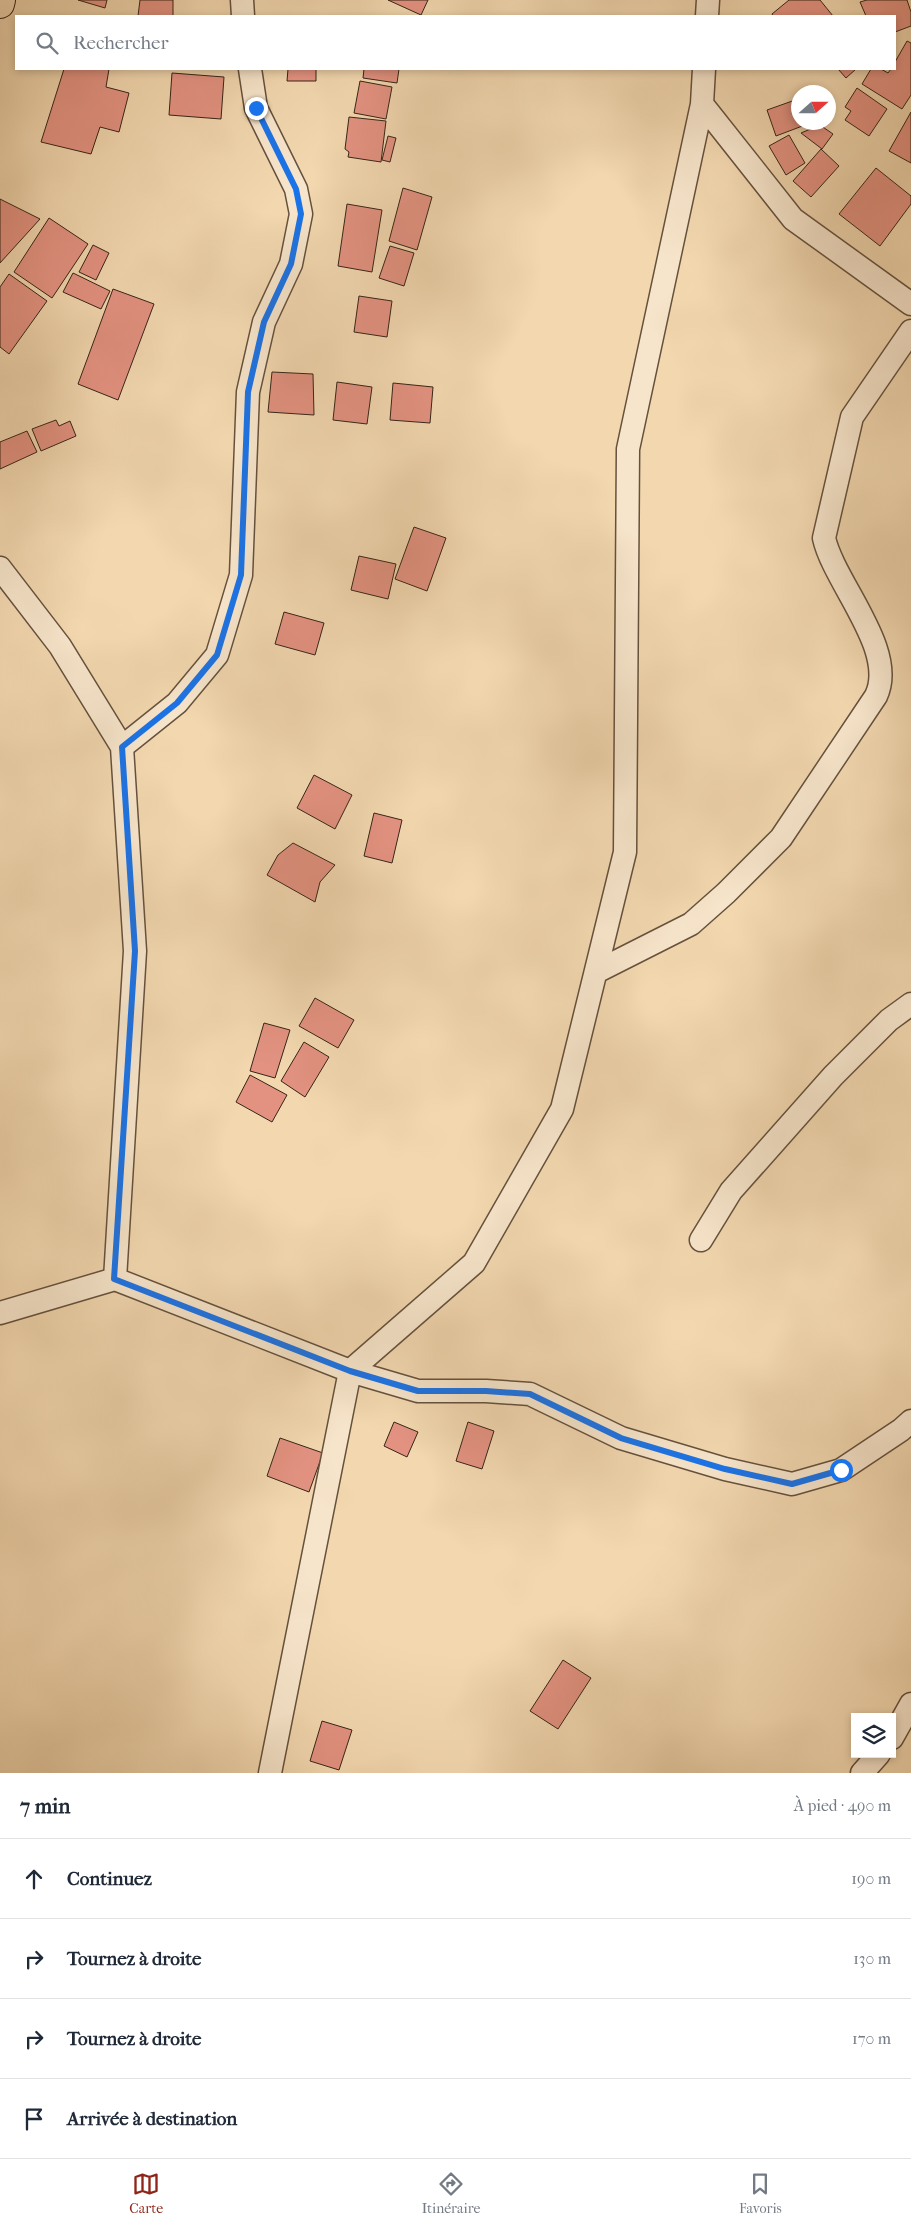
<!DOCTYPE html>
<html lang="fr">
<meta charset="utf-8">
<style>
body{margin:0;font-family:"IM FELL French Canon",serif;background:#f2f2f3;color:#1f2937}
.controls{position:absolute;right:15px;bottom:15px;display:grid;overflow:hidden;border-radius:0px;box-shadow:0 2px 8px #0003}
.controls button{width:45px;height:45px;display:grid;place-items:center;padding:0;border:0;border-bottom:1px solid #e0e1e3;background:#fff;color:#1f2937;font:25px sans-serif}
.compass{position:absolute;left:791px;top:85px;width:45px;height:45px;border-radius:50%;background:#fff;box-shadow:0 2px 8px #0003;rotate:69deg}
.stop{position:absolute;width:15px;height:15px;margin:-11px;border:4px solid #1a73e8;border-radius:50%;background:#fff}
.stop.end{background:#1a73e8;border-color:#fff;box-shadow:0 1px 5px #0008}
.list{margin:0;padding:0;list-style:none}
h2{display:flex;justify-content:space-between;align-items:center;height:65px;margin:0;padding:0 20px;font-size:21px}
h2 small{font-size:16px;font-weight:400;color:#747a83}
.list li{display:grid;grid-template-columns:32px 1fr auto;gap:15px;align-items:center;box-sizing:border-box;height:80px;padding:0 20px;border-top:1px solid #e0e1e3}
.list b{display:block;font-size:19px;white-space:nowrap}
.list em{font-size:16px;font-style:normal;color:#747a83}
.icon{flex:none;width:28px;height:28px;fill:none;stroke:currentColor;stroke-width:2;stroke-linecap:round;stroke-linejoin:round}
.map{position:relative;flex:none;width:911px;height:1773px;overflow:hidden}
.search{position:absolute;background:#fff;box-shadow:0 2px 8px #0003;left:15px;right:15px;top:15px;height:55px;display:flex;align-items:center;gap:12px;box-sizing:border-box;padding:0 18px;border-radius:0px;color:#747a83;font-size:19px}
.sheet{height:385px;background:#fff}
nav{display:flex;justify-content:space-around;align-items:center;box-sizing:border-box;height:70px;border-top:1px solid #e0e1e3;background:#fff;font-size:14px;color:#747a83}
nav a{display:grid;justify-items:center;gap:2px}
nav .on{color:#8f2418}
.map>svg:first-child{display:block}
.building{fill:#e39281;stroke:#362417}
.lines{fill:none;stroke-linecap:round;stroke-linejoin:round}
.street-casing{stroke:#65513d;stroke-width:25}
.primary-casing{stroke:#362417;stroke-width:30}
.street{stroke:#f7e5cb;stroke-width:22}
.primary{stroke:#f2d7af;stroke-width:28}
.route{stroke:#1a73e8;stroke-width:6}
</style>
<div class="map">
<svg width="911" height="1773" viewBox="0 0 911 1773">
<rect width="100%" height="100%" fill="#f2d7af"/>
<filter id="stains"><feTurbulence type="fractalNoise" baseFrequency=".004" numOctaves="4"/><feColorMatrix values="0 0 0 0 .2 0 0 0 0 .09 0 0 0 0 .02 0 0 0 .5 -.17"/></filter>
<radialGradient id="worn" r=".72"><stop offset=".6" stop-color="#630" stop-opacity="0"/><stop offset="1" stop-color="#630" stop-opacity=".3"/></radialGradient>
<path class="building" d="M78,0H107L105,8Z
M140,0H173V16H138Z
M388,0H428L421,15Z
M789,0H820L833,16H773L772,14Z
M867,0H907L911,12V26L895,32V16H866L860,2Z
M907,41L911,43V95L902,109L862,84L871,69H881L888,73L891,69H895V62Z
M64,69H109L106,87L129,93L119,132L100,127L91,154L41,142Z
M288,69H316V81H287Z
M364,69H399L397,83L363,78Z
M838,69H856L846,78Z
M172,73L224,77L221,119L169,115Z
M360,81L392,87L386,119L354,113Z
M857,88L887,109L869,136L845,120L851,111L845,107Z
M798,99V122H813L776,136L767,110Z
M911,112V163L889,151Z
M349,117L386,121L381,162L348,157L349,152L345,149Z
M820,125L833,134L822,149L801,133Z
M789,135L805,163L786,175L769,146Z
M388,136L396,138L390,162L382,160Z
M821,149L839,166L811,197L793,181Z
M876,168L911,196V204L880,246L839,214Z
M403,188L432,197L417,250L389,241Z
M0,199L40,219L0,263Z
M347,204L382,210L372,272L338,266Z
M49,218L88,244L52,298L14,272Z
M93,245L109,253L96,280L79,272Z
M390,246L414,253L404,286L379,278Z
M73,273L110,291L101,309L63,292Z
M9,274L47,301L9,354L0,347V287Z
M113,289L154,304L118,400L78,384Z
M359,296L392,301L387,337L354,332Z
M272,372L313,374L314,415L268,412Z
M337,382L372,387L367,424L333,420Z
M393,383L433,387L430,423L390,420Z
M56,420L59,426L70,421L76,436L41,451L32,429Z
M27,431L37,452L0,469V442Z
M414,527L446,538L427,591L395,579Z
M359,556L396,564L388,599L351,590Z
M284,612L324,623L315,655L275,644Z
M314,775L352,795L335,829L297,808Z
M374,813L402,820L392,863L364,856Z
M293,843L335,865L320,882L315,902L267,875L278,855Z
M315,998L354,1020L338,1048L299,1026Z
M264,1023L290,1030L275,1078L250,1071Z
M304,1042L329,1057L305,1097L281,1081Z
M250,1075L287,1095L272,1122L236,1102Z
M394,1422L418,1432L407,1457L384,1446Z
M468,1422L494,1431L482,1469L456,1461Z
M280,1438L323,1453L309,1492L267,1476Z
M563,1660L591,1678L558,1729L530,1711Z
M322,1721L352,1730L339,1770L310,1761Z"/>
<g class="lines">
<defs>
<path id="street" d="M242,0L243,16
M707,16L708,0
M702,104L793,219L911,304
M0,568L60,646L122,747L135,951L115,1279
M122,747L177,703L217,655L241,575L248,392L264,322L291,264L301,214L296,189L256,108L250,69
M596,972L691,924L726,893L781,838L876,696C898,650 834,583 824,538L852,417L911,331
M701,1240L731,1191L833,1076L889,1020L911,1004
M0,1313L115,1279L350,1371L418,1391H486L530,1394L621,1438L725,1469L792,1484L841,1470L901,1430L911,1421
M892,1738L911,1704
M270,1773L350,1371L474,1263L562,1109L625,852L628,449L702,104L704,69
M862,1773L879,1754"/>
<path id="primary" d="M0,4L1,0"/>
</defs>
<use href="#street" class="street-casing"/>
<use href="#primary" class="primary-casing"/>
<use href="#street" class="street"/>
<use href="#primary" class="primary"/>
</g>
<g class="lines">
<path class="route" d="M256,108L296,189L301,214L291,264L264,322L248,392L241,575L217,655L177,703L122,747L135,951L114,1279L350,1371L418,1391H486L530,1394L621,1438L725,1469L792,1484L841,1470"/>
</g>
<rect width="100%" height="100%" filter="url(#stains)"/>
<rect width="100%" height="100%" fill="url(#worn)"/>
</svg>
<div class="controls">
<button><svg class="icon" aria-label="layers" viewBox="0 0 24 24"><path d="M12 4l9 5-9 5-9-5zM3 14l9 5 9-5"/></svg></button>
</div>
<svg class="compass" viewBox="-18 -18 36 36"><path d="M0-13l5 13h-10z" fill="#e53935"/><path d="M0 13l5-13h-10z" fill="#747a83"/></svg>
<div class="stop" style="left:841px;top:1470px"></div>
<div class="stop end" style="left:256px;top:108px"></div>
<div class="search"><svg class="icon" aria-label="search" viewBox="0 0 24 24"><circle cx="10" cy="10" r="6"/><path d="M15 15l6 6"/></svg>Rechercher</div>
</div>
<section class="sheet">
<h2>7 min<small>À pied · 490 m</small></h2>
<ul class="list">
<li><svg class="icon" aria-label="ahead" viewBox="0 0 24 24"><path d="M12 20V5M6 11l6-6 6 6"/></svg><div><b>Continuez</b></div><em>190 m</em></li>
<li><svg class="icon" aria-label="right" viewBox="0 0 24 24"><path d="M7 20v-9h11M14 6l5 5-5 5"/></svg><div><b>Tournez à droite</b></div><em>130 m</em></li>
<li><svg class="icon" aria-label="right" viewBox="0 0 24 24"><path d="M7 20v-9h11M14 6l5 5-5 5"/></svg><div><b>Tournez à droite</b></div><em>170 m</em></li>
<li><svg class="icon" aria-label="arrive" viewBox="0 0 24 24"><path d="M6 21V4h12l-3 4 3 4H6"/></svg><div><b>Arrivée à destination</b></div></li>
</ul>
</section>
<nav>
<a class="on"><svg class="icon" aria-label="map" viewBox="0 0 24 24"><path d="M3 6l6-2 6 2 6-2v14l-6 2-6-2-6 2zM9 4v14M15 6v14"/></svg>Carte</a>
<a><svg class="icon" aria-label="directions" viewBox="0 0 24 24"><path d="M12 3l9 9-9 9-9-9zM9 14v-3h6M13 9l2 2-2 2"/></svg>Itinéraire</a>
<a><svg class="icon" aria-label="saved" viewBox="0 0 24 24"><path d="M7 4h10v16l-5-4-5 4z"/></svg>Favoris</a>
</nav>
